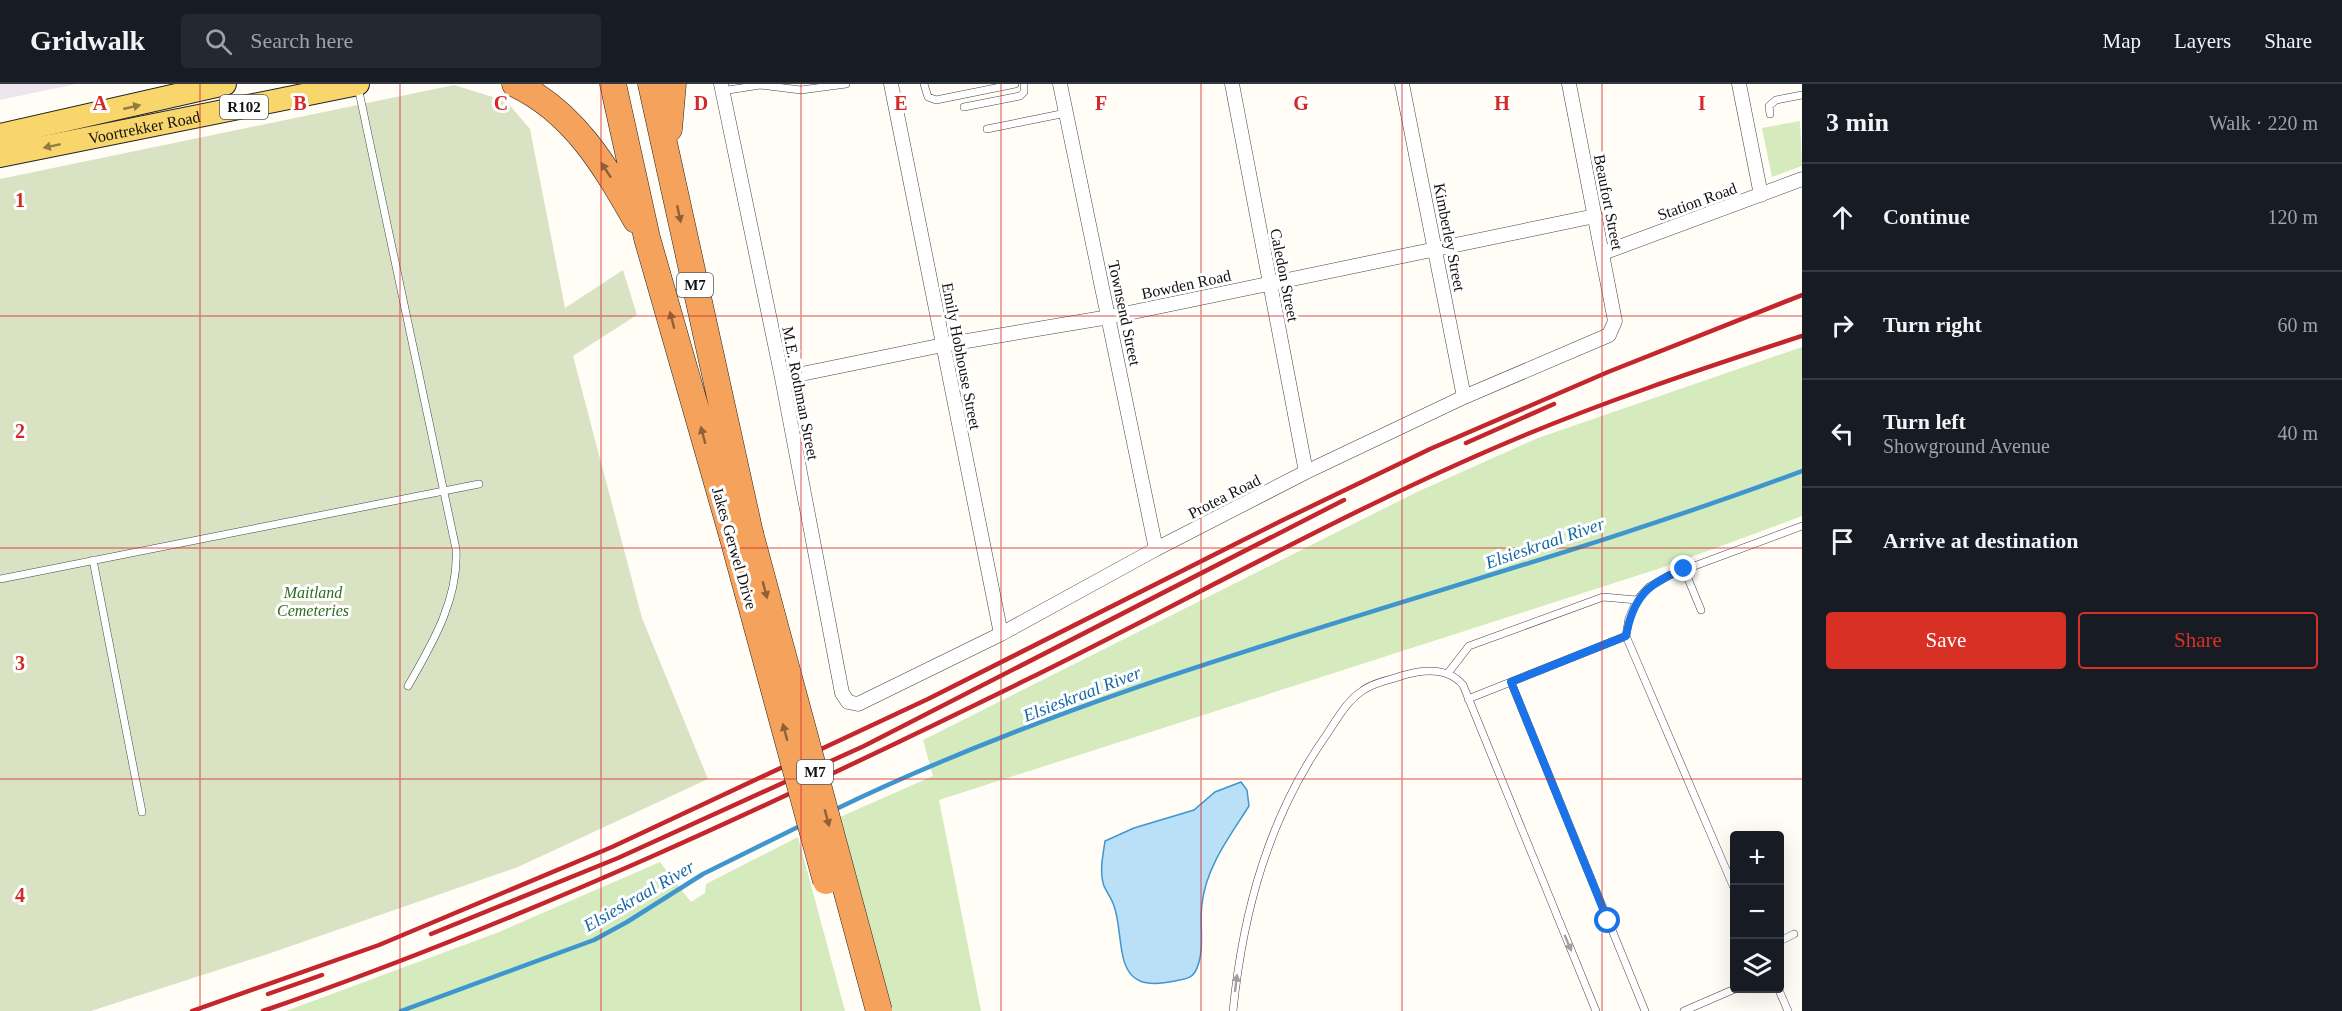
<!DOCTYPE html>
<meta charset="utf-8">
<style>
body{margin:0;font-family:"Times New Roman",serif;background:#242831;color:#f1f3f6}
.controls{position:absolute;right:18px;bottom:18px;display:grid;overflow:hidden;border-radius:6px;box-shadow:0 6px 24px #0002}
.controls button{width:54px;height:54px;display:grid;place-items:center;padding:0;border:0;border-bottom:2px solid #363941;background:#171b24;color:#f1f3f6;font:30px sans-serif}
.stop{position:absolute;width:18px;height:18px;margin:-14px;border:4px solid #1a73e8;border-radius:50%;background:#fff}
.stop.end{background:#1a73e8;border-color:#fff;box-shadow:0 2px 6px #0008}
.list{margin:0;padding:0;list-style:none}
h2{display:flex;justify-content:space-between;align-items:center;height:78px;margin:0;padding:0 24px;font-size:26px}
h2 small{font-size:20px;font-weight:400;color:#9ea1a6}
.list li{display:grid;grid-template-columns:39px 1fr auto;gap:18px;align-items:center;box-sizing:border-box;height:108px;padding:0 24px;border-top:2px solid #363941}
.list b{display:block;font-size:22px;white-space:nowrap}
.list p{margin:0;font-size:20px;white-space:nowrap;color:#9ea1a6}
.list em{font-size:20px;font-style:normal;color:#9ea1a6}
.actions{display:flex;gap:12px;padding:18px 24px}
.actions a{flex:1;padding:14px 0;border:2px solid #d93025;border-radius:6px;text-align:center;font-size:21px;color:#d93025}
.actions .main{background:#d93025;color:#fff}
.icon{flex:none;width:33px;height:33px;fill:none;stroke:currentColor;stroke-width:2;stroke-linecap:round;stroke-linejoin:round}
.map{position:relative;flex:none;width:1802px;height:927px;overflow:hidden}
header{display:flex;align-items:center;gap:36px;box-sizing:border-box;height:84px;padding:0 30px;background:#171b24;border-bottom:2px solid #363941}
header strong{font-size:28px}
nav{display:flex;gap:33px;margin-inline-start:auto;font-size:21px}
.search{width:420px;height:54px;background:#242831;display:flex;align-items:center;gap:15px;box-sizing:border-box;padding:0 21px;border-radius:6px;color:#9ea1a6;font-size:22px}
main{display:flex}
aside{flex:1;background:#171b24}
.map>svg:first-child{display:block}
.industrial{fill:#eee6ef}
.green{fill:#d5ebbd}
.cemetery{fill:#d9e3c4}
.water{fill:#b9e0f7;stroke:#3f96cf;stroke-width:1.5}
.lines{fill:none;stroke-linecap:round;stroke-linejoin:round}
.stream{stroke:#3f96cf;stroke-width:4.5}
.lane-casing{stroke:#444;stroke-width:8}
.street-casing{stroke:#444;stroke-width:15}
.primary-casing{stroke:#222;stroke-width:24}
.highway-casing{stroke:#222;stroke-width:27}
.lane{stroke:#fff;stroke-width:7}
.street{stroke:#fff;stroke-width:14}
.primary{stroke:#f9d66b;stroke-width:22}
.highway{stroke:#f5a25d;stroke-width:26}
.rail{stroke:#c4262e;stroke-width:4.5}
.highway-bridge-casing{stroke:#222;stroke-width:27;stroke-linecap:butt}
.highway-bridge{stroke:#f5a25d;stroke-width:26}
.oneway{fill:#917d42}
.oneway2{fill:#8e613b}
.oneway3{fill:#a0a0a0}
.route{stroke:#1a73e8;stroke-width:8}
.grid{fill:none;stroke:#d62828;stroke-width:1.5;stroke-opacity:0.55}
.labels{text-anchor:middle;stroke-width:6;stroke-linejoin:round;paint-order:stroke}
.shield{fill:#fff;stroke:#585858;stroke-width:1.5}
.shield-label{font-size:15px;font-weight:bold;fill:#111}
.street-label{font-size:16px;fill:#111;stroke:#fff}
.park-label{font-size:16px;font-style:italic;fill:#2f6b1f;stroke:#fff}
.water-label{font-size:18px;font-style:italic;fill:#1768a6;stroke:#fff}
.grid-label{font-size:20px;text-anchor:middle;font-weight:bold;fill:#d62828;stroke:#fff;stroke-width:6;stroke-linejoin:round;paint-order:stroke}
</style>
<header>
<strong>Gridwalk</strong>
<div class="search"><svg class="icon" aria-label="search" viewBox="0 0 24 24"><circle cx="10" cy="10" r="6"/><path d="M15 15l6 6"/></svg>Search here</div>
<nav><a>Map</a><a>Layers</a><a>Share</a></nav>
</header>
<main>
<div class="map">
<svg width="1802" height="927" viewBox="0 0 1802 927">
<rect width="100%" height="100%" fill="#fffdf5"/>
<path class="industrial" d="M0,0H76L0,16Z"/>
<path class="green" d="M1800,37L1802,82L1772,93L1762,44Z
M1802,263V432L1667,482L939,716L981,927H892L840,733L933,692L923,656L1417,408L1538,354Z
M798,753L845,927H286L499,848L660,778L691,818L705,809L706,800Z"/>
<path class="cemetery" d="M454,1L506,17L530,45L565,224L623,186L637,231L573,272L642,534L708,695L518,783L268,870L91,927H0V95Z"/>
<path class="water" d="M1241,698L1247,706L1249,722C1230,752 1206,783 1202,820C1199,841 1206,869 1195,888C1191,895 1183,895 1175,897C1146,903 1127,900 1122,868C1119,853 1119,836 1114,822C1112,815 1107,809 1104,802C1099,788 1103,771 1105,757L1134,744L1194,726L1215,708Z"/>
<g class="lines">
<path class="stream" d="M834,726C1142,577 1482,507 1802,387
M401,927L594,856L627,838L703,790L802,741"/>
<defs>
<path id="lane" d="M924,0L928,13L936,16L1015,0
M358,3L456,465C459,515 432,560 408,602
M722,7L760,1L801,6L846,0
M964,23L1020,12L1024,8V0
M1770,30L1769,22L1776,16L1802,11
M987,45L1066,29
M93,476L142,728
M1684,485L1701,526
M0,495L479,400
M1626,552L1734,804
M1626,552L1629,534L1637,516L1649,503L1670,491L1802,442
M1448,589L1469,562L1603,513L1637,516
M1511,598L1645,927
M1468,615L1626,552
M1780,857L1794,850
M1778,904L1788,927
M1233,927C1243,827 1269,732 1327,650C1337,635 1347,617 1362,607C1373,598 1391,596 1404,591C1425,585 1448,583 1463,601L1596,927
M1684,927L1737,904"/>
<path id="street" d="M721,0L782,294L842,609L848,618L858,620L1001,550L1156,465L1306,388L1464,313L1609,251L1615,237L1569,0
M891,0L1001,550
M1060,0L1156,465
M1232,0L1306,388
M1402,0L1464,313
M1739,0L1761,111
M1603,169L1802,95
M782,294L943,261L1109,233L1595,132"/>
<g id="primary">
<path d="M0,51L225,0"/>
<path id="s1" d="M0,72L358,0"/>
</g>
<path id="highway" d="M515,0C574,28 605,82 636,136
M613,0L647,154L732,451
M651,0L750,449
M669,45L673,0"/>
</defs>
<use href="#lane" class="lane-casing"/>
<use href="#street" class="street-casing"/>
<use href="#primary" class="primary-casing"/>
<use href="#highway" class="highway-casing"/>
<use href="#lane" class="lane"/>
<use href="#street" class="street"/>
<use href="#primary" class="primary"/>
<use href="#highway" class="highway"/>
<path class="rail" d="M1466,359L1554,320
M431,850L618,774L864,662L1344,416
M268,910L322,891
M192,927L379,861L612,763L928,615L1283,436L1430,365L1608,288L1802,211
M263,927C527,836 780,717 1030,594C1184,518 1335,433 1492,365C1593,321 1698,286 1802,252"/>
<defs>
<path id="highway-bridge" d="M750,449L879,927
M732,451L826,797"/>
</defs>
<use href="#highway-bridge" class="highway-bridge-casing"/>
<use href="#highway-bridge" class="highway-bridge"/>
</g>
<defs><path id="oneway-solid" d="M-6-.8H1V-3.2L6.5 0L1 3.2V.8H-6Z" transform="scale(1.5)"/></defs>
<g class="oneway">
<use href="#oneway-solid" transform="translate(132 23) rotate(-13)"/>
<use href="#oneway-solid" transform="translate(52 62) rotate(168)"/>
</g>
<g class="oneway2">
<use href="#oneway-solid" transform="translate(606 86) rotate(-123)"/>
<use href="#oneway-solid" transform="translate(679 130) rotate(78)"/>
<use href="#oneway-solid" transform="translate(672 236) rotate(-105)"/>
<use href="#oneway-solid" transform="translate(703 351) rotate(-105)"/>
<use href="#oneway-solid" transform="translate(765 506) rotate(75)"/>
<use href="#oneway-solid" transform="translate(785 648) rotate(-105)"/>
<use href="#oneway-solid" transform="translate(827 734) rotate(75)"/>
</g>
<g class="oneway3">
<use href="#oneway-solid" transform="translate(1568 859) rotate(67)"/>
<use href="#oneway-solid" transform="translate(1236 899) rotate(-83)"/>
</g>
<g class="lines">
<path class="route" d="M1608,837L1511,598L1626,552C1633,513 1648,499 1684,485"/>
</g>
<path class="grid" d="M200,0V927M400,0V927M601,0V927M801,0V927M1001,0V927M1201,0V927M1402,0V927M1602,0V927M0,232H1802M0,464H1802M0,695H1802"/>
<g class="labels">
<g class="shield">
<rect x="220" y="11" width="48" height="24" rx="4.5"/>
<rect x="677" y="189" width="36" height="24" rx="4.5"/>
<rect x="797" y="676" width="36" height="24" rx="4.5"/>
</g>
<g class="shield-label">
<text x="244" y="28">R102</text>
<text x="695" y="206">M7</text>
<text x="815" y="693">M7</text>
</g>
<g class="street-label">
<text dy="6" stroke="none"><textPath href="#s1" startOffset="147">Voortrekker Road</textPath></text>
<text transform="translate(1697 117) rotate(-20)" y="6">Station Road</text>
<text transform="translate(1609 118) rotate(79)" y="6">Beaufort Street</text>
<text transform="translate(1450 153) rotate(79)" y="6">Kimberley Street</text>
<text transform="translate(1285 191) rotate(79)" y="6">Caledon Street</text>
<text transform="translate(1186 200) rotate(-12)" y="6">Bowden Road</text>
<text transform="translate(1125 229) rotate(78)" y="6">Townsend Street</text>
<text transform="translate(962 272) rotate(79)" y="6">Emily Hobhouse Street</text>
<text transform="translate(801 309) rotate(79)" y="6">M.E. Rothman Street</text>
<text transform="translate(1224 412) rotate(-27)" y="6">Protea Road</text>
<text transform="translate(735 464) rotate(74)" y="6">Jakes Gerwel Drive</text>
</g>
<g class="park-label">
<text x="313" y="514">Maitland<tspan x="313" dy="18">Cemeteries</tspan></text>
</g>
<g class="water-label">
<text transform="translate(1545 459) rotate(-19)" y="6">Elsieskraal River</text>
<text transform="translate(1082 610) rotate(-21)" y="6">Elsieskraal River</text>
<text transform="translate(639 812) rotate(-30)" y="6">Elsieskraal River</text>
</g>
</g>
<g class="grid-label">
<text x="100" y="26">A</text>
<text x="300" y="26">B</text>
<text x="501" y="26">C</text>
<text x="701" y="26">D</text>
<text x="901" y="26">E</text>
<text x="1101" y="26">F</text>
<text x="1301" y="26">G</text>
<text x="1502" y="26">H</text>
<text x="1702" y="26">I</text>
<text x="20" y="123">1</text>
<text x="20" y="354">2</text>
<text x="20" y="586">3</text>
<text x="20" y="818">4</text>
</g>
</svg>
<div class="controls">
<button>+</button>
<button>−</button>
<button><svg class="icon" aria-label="layers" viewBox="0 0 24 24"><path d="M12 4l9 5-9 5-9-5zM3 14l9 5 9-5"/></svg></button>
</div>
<div class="stop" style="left:1608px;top:837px"></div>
<div class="stop end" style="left:1684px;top:485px"></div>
</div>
<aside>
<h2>3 min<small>Walk · 220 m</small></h2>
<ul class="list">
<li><svg class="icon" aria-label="ahead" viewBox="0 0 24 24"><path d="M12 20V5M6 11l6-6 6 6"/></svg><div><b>Continue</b></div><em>120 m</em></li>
<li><svg class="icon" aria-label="right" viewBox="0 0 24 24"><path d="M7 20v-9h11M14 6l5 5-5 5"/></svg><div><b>Turn right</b></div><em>60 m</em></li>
<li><svg class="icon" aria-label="left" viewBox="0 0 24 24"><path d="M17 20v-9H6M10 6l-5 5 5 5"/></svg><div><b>Turn left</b><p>Showground Avenue</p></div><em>40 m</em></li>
<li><svg class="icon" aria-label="arrive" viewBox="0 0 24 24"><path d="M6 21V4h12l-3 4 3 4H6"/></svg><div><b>Arrive at destination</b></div></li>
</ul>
<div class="actions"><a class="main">Save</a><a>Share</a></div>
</aside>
</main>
